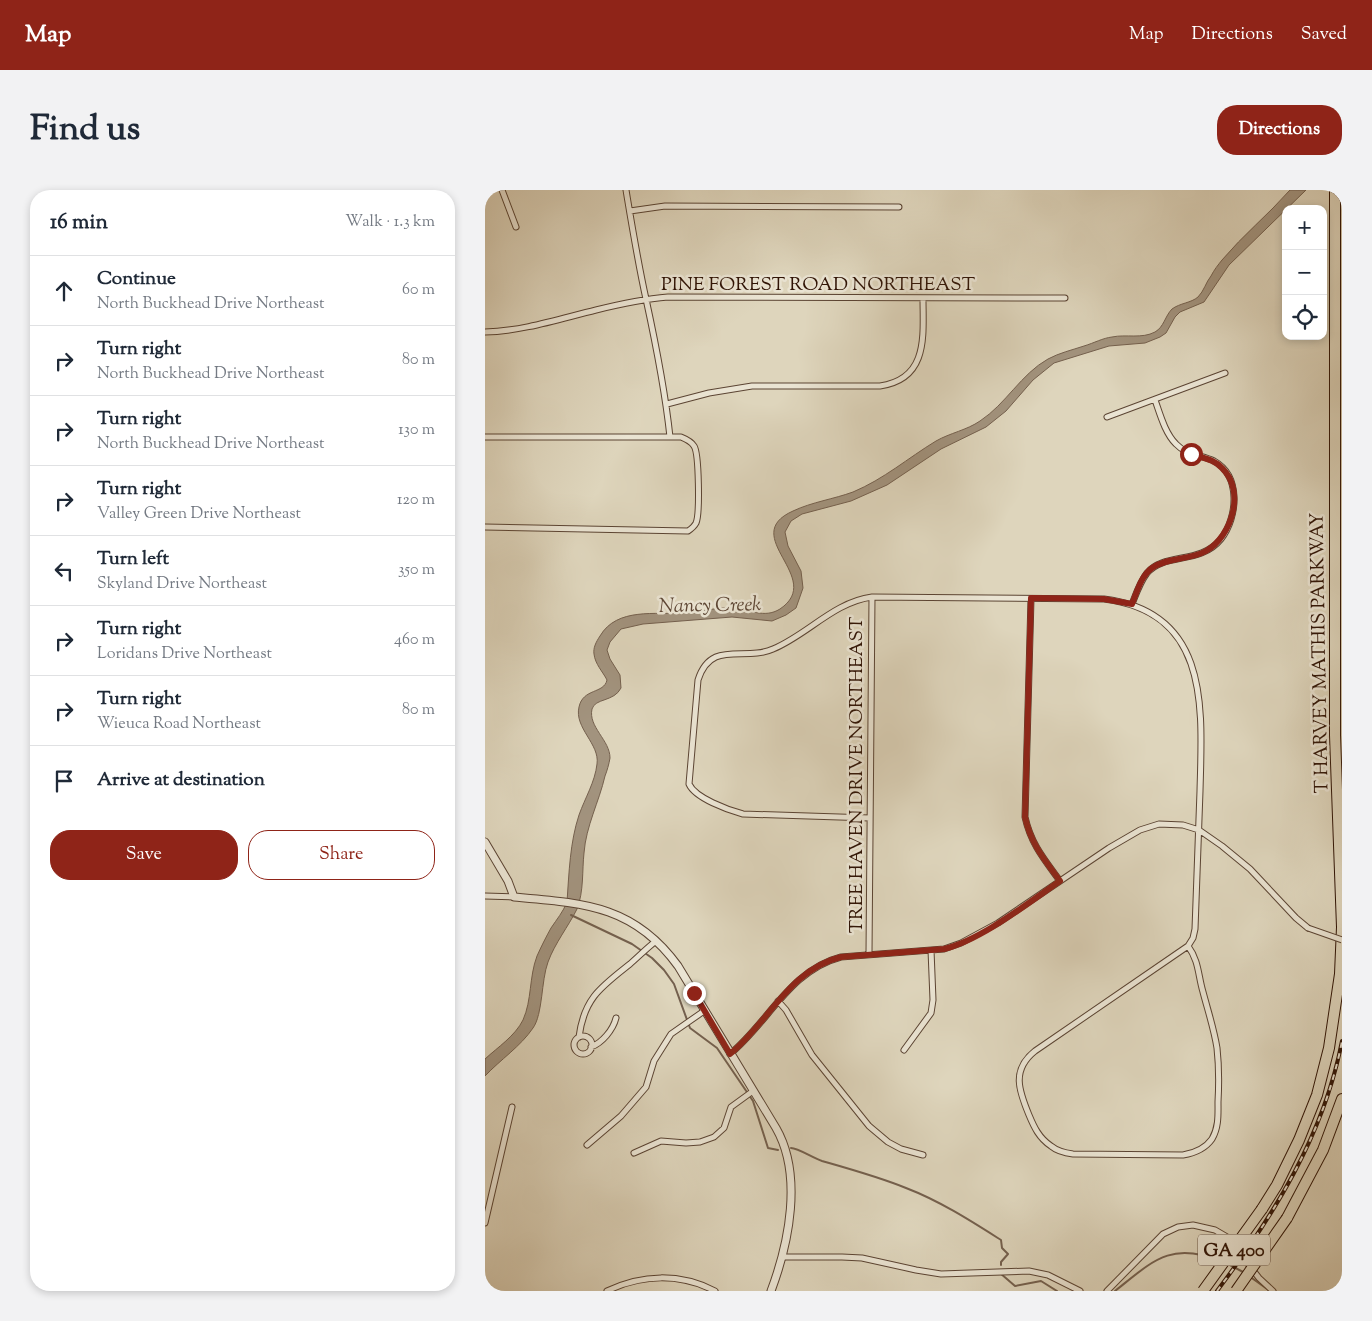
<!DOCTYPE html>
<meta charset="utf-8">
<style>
body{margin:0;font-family:"Sorts Mill Goudy",serif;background:#f2f2f3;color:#1f2937}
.controls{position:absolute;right:15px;top:15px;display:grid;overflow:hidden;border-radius:10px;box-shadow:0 2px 8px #0003}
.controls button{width:45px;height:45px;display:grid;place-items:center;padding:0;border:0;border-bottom:1px solid #e0e1e3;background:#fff;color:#1f2937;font:25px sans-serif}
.stop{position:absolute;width:15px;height:15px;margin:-11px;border:4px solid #8f2418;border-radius:50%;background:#fff}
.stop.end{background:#8f2418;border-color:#fff;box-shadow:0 1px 5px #0008}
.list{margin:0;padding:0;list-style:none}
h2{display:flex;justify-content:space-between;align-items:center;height:65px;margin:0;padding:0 20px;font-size:21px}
h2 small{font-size:16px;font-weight:400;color:#747a83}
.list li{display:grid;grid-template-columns:32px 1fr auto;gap:15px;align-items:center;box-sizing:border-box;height:70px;padding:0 20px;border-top:1px solid #e0e1e3}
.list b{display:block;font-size:19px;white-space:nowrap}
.list p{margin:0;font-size:16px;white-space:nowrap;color:#747a83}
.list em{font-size:16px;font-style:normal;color:#747a83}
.actions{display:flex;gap:10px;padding:15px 20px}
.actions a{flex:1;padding:11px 0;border:1px solid #8f2418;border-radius:20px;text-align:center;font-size:18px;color:#8f2418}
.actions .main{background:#8f2418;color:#fff}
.icon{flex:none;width:28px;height:28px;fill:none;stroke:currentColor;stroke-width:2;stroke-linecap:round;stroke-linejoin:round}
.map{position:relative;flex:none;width:857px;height:1101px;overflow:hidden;border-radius:20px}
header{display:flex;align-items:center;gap:30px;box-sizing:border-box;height:70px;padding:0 25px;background:#8f2418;color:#fff}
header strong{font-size:24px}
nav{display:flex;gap:28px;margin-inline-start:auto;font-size:18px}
.intro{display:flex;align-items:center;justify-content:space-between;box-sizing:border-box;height:120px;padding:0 30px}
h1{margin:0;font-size:35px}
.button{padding:12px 22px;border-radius:20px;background:#8f2418;color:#fff;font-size:18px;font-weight:700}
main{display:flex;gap:30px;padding:0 30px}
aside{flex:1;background:#fff;border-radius:20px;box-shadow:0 2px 8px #0003}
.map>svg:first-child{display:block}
.water{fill:#a2937e;stroke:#74604e}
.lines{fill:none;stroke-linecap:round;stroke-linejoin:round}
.stream{stroke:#74604e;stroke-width:2}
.minor-casing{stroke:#5b4433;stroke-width:7}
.tertiary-casing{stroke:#5b4433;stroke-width:9}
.motorway-casing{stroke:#2f1305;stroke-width:12}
.minor{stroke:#eae4d3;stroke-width:5}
.tertiary{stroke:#eae4d3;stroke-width:7}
.motorway{stroke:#ded5bc;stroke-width:10}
.rail-casing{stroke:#2f1305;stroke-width:4}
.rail{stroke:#eae4d3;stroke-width:2;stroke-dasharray:5.5;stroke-linecap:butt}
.minor-bridge-casing{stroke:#5b4433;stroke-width:7;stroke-linecap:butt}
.motorway-bridge-casing{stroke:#2f1305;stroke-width:12;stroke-linecap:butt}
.minor-bridge{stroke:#eae4d3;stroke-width:5}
.motorway-bridge{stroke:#ded5bc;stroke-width:10}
.route{stroke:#8f2418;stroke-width:6}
.labels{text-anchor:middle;stroke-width:5;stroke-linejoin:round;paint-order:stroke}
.shield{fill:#eae4d3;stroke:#675243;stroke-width:1}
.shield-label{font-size:18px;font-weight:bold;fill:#2f1305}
.street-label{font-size:19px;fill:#2f1305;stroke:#eae4d3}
.water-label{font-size:20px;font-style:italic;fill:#5d4635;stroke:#eae4d3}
</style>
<header>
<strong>Map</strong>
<nav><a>Map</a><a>Directions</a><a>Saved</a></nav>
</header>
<div class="intro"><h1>Find us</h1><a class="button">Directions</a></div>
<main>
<aside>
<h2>16 min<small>Walk · 1.3 km</small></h2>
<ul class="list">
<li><svg class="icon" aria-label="ahead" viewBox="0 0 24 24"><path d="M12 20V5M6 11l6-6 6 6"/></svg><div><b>Continue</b><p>North Buckhead Drive Northeast</p></div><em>60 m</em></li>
<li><svg class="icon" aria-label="right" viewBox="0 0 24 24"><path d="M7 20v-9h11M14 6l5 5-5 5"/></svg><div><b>Turn right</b><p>North Buckhead Drive Northeast</p></div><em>80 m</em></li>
<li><svg class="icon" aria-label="right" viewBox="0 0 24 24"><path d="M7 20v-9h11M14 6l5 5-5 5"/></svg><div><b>Turn right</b><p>North Buckhead Drive Northeast</p></div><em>130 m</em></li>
<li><svg class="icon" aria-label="right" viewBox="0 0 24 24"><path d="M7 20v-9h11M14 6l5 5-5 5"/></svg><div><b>Turn right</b><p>Valley Green Drive Northeast</p></div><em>120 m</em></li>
<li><svg class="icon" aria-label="left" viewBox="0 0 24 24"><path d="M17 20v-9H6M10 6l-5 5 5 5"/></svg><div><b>Turn left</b><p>Skyland Drive Northeast</p></div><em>350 m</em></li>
<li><svg class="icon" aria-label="right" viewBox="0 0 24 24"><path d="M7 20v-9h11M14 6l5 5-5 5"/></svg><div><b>Turn right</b><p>Loridans Drive Northeast</p></div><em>460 m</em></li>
<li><svg class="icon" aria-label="right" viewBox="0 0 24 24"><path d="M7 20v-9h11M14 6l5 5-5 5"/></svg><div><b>Turn right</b><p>Wieuca Road Northeast</p></div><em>80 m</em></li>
<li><svg class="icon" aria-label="arrive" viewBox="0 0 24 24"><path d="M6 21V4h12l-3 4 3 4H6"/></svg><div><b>Arrive at destination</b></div></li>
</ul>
<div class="actions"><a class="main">Save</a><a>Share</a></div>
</aside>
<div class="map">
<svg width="857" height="1101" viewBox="0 0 857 1101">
<rect width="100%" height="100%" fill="#ded5bc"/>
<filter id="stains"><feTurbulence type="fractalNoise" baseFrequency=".004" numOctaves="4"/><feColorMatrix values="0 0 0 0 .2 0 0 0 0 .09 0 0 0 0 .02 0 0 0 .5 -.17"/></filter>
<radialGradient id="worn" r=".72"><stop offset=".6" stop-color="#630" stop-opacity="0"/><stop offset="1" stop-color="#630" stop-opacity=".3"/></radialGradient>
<path class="water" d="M805,0H821L744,75L719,112L695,122L690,127L681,143L675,147L660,153L624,156L569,173L548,190L521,221L501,237L456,259L402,295L366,311L317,324L306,331L300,342L303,356L316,381L318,398L311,418L301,425L287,431L247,427L158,434L136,439L125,452L122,460L125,469L135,485L136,498C129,512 110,508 107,519C103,537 125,550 125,568C124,574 122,581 120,586C114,612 101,636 99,663C97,681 99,701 92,719C83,737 70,753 63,772C56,791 58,824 48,838C36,856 15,870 0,886V869C13,857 30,846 38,830C47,810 44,787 52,766C56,757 61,747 66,738C72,729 78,722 82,712C84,683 85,652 94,625C100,608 110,592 112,574C115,554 89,538 94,517C98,498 119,504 122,490C118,482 110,474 109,464C108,458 111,452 115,446C132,417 171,425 199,423C215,422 232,417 248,418C264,419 279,429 295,419C341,388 252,346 308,321C327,312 349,309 368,302C399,289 423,268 451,251C465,243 482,240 495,231C521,214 536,184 563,169C574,163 587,160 599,156C609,153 618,148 627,147C641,144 657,149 670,142C679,137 680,126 687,119C695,113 706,113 713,107C719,101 721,92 726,86C729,80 733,75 737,70C758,45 783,25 805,0Z"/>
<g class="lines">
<path class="stream" d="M86,725L147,754L167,768L179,780L189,794L205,838L232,858L268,911L283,958L293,960
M306,958C313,958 328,968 337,971C365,979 394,987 421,998C455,1011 486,1031 516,1050L517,1058L523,1064L516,1072V1075
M743,1074L758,1082
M515,1083L530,1096L556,1091L572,1101
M764,1086L785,1101
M630,1101C668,1071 685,1051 736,1071"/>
<defs>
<path id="minor" d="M17,0L31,37
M141,0C147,36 153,73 161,109C171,155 180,200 185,247
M145,21L180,16L414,17
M0,142C38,141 74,129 111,120C135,114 159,109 183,107L580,108
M182,214L224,203L267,196H395C444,189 438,145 438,108
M622,227L740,183
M0,247H196C201,249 206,251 209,256C214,263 215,324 211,333C209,337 206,339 203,341L0,337
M546,409L540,627C546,654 559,669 575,691
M647,414C651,404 655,392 662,383C680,362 715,375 736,349C753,327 756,286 729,271C716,265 701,265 691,254C680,243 675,224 670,210
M385,628L258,624C243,620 210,608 204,594L213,490C226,449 259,472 288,459C322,445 349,412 387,407L619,409C726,422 717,520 715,601C713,647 712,693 710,739L708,748L703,756
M0,706L29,707
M703,756C714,771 713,785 718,802C723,821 729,839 732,858C734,876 734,894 733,912C733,924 734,937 727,949C720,959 710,963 698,965L588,964C580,963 572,961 566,956C554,948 549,937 544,925C534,901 526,880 550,861Z
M384,764L387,407
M293,811L301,820L327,865L384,936L403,952L416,959L438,965
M89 855a9 9 0 1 1 18 0a9 9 0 1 1-18 0Z
M94,847C99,808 116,797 145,774C154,766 162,758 171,751
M106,857C117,853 128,840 131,828
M419,860L446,823L448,810L446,760
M245,864C283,833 305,780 356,767L459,759L476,753L513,733L624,658L655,640L674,634L698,635L714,640L737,656L765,679L811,728L823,738
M102,955L136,926L161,897L169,871L186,844L219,821
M149,963L176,951L201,953L215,952L229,947L239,938L246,917L268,901
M0,1033L27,917
M297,1067H357L377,1068L431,1080L456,1084L544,1081L563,1085L595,1101
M122,1101C157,1084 195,1083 230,1101
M622,1101L678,1044L693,1037L708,1035L730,1040L742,1047L774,1088L788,1101"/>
<path id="tertiary" d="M0,652L23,691L29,707C98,713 149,715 193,776L291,938C318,985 304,1053 286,1101"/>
<path id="motorway" d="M777,1019L792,995L814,950L832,905L844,858L855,784L857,737L850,545V0
M802,1028L838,960L857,909"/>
</defs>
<use href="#minor" class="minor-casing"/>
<use href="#tertiary" class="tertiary-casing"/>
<use href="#motorway" class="motorway-casing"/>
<use href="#minor" class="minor"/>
<use href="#tertiary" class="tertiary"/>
<use href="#motorway" class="motorway"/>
<defs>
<path id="rail" d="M732,1101C789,1025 839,945 857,851"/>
</defs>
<use href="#rail" class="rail-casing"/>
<use href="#rail" class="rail"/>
<defs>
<path id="minor-bridge" d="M823,738L857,750"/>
<path id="motorway-bridge" d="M718,1101L777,1019
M751,1101L802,1028"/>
</defs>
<use href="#minor-bridge" class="minor-bridge-casing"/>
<use href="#motorway-bridge" class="motorway-bridge-casing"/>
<use href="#minor-bridge" class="minor-bridge"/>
<use href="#motorway-bridge" class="motorway-bridge"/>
</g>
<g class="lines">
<path class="route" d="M209,803L245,864C283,833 305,779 356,767L459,759C496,750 543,713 575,691C559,669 546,654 540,627L546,408L619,409L647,414C652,402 656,386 667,378C683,367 705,370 721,361C747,346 761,301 737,278C729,269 717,268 706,264"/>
</g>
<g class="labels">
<rect class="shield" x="713" y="1044.5" width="72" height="31" rx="4"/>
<g class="shield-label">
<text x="749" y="1066">GA 400</text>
</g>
<g class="street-label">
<text x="333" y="100">PINE FOREST ROAD NORTHEAST</text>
<text transform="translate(833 463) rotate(-91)" y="7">T HARVEY MATHIS PARKWAY</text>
<text transform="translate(370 585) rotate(-90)" y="7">TREE HAVEN DRIVE NORTHEAST</text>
</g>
<g class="water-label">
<text transform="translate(225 414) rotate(-1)" y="7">Nancy Creek</text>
</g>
</g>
<rect width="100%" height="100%" filter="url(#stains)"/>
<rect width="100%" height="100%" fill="url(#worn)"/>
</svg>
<div class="controls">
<button>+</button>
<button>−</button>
<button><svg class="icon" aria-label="locate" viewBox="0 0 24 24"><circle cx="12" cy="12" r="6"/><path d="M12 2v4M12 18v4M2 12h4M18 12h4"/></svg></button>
</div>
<div class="stop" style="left:706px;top:264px"></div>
<div class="stop end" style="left:209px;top:803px"></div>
</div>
</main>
